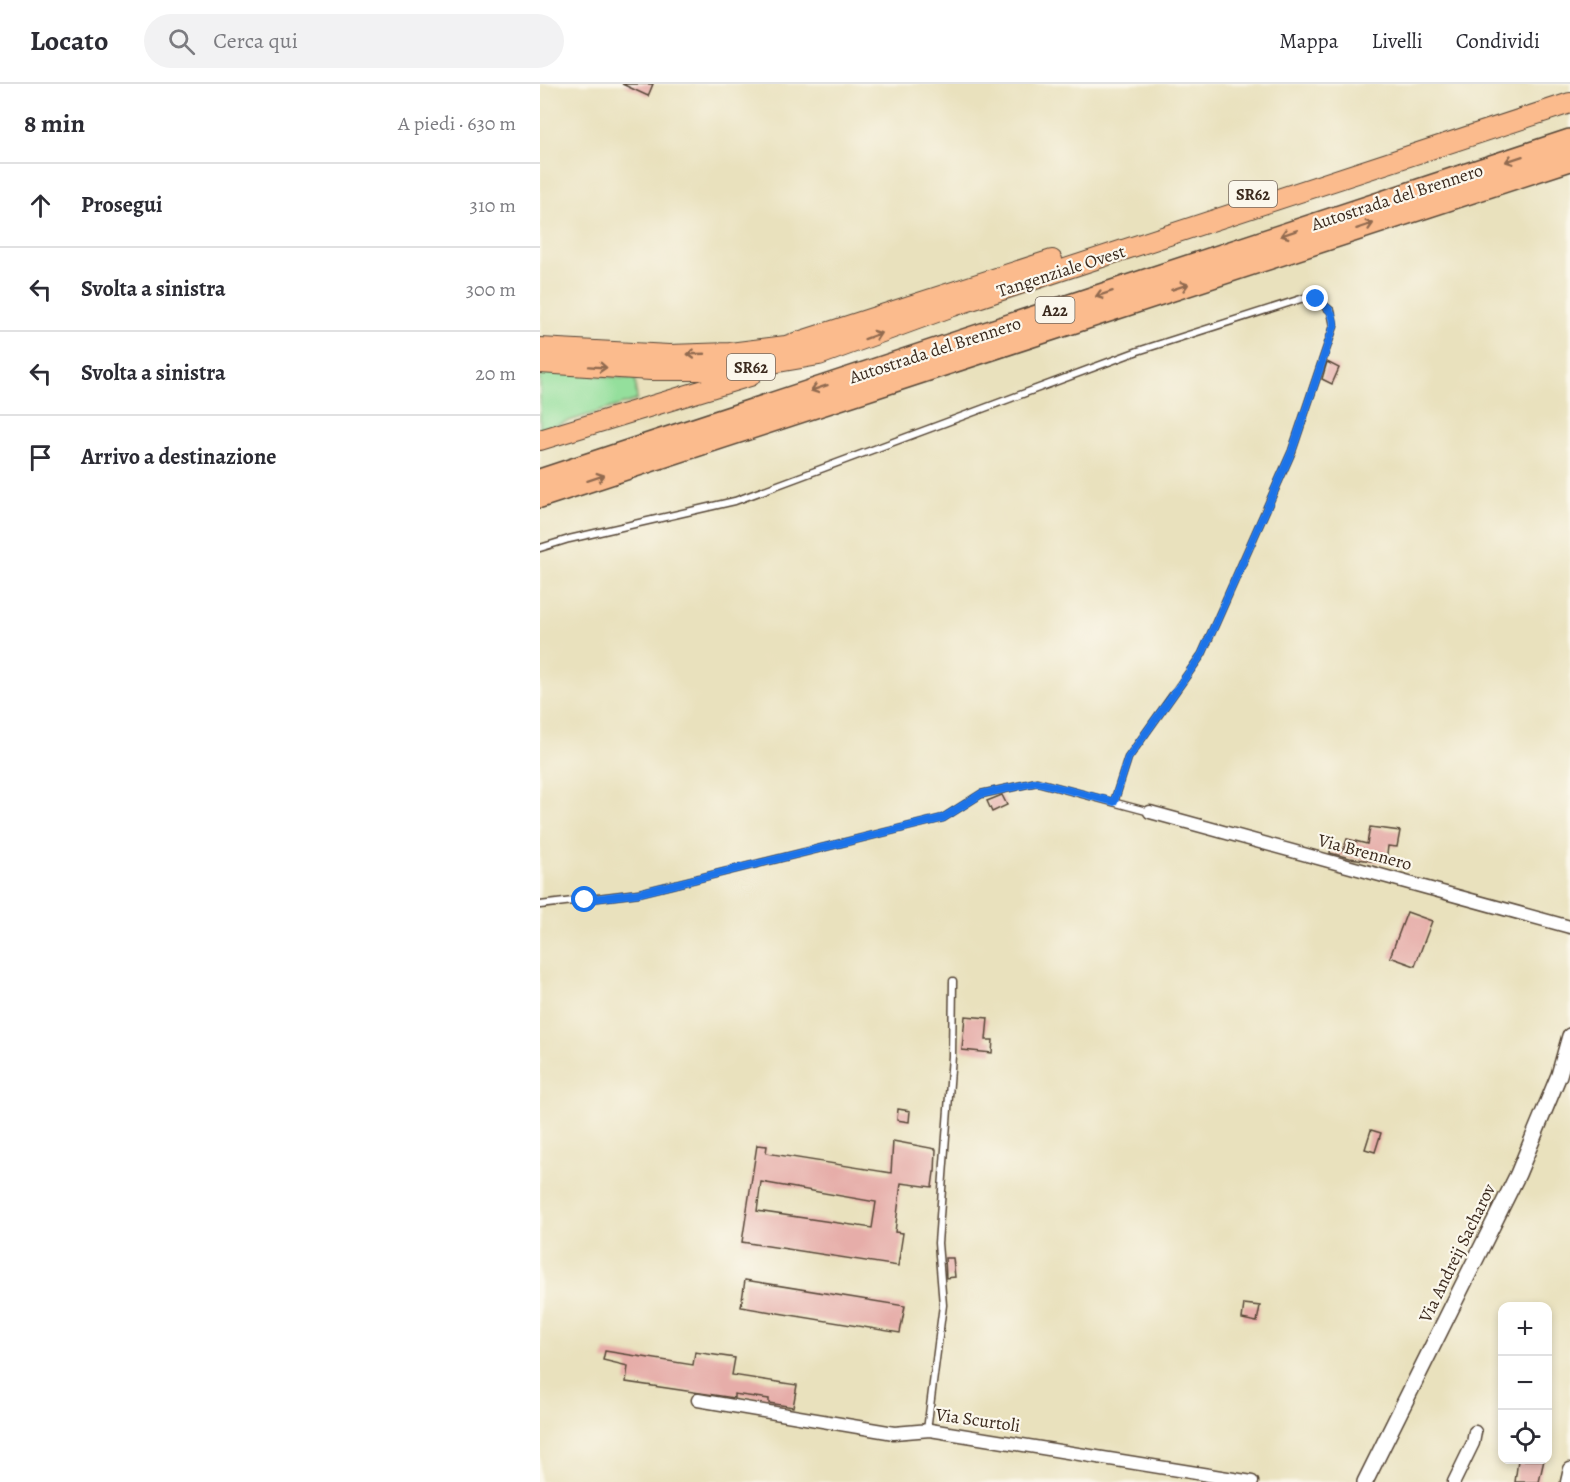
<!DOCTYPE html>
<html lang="it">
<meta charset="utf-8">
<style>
body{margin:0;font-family:Alegreya,serif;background:#f2f2f3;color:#2b2b33}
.controls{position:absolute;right:18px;bottom:18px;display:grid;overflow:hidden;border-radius:12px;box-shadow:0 3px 9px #0003}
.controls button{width:54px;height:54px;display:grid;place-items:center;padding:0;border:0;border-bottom:2px solid #e1e1e2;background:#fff;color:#2b2b33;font:30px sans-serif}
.stop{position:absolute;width:18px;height:18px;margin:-14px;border:4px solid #1a73e8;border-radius:50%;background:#fff}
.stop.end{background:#1a73e8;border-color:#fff;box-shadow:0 2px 6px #0008}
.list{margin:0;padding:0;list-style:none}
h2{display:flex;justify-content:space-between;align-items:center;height:78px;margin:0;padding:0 24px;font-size:26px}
h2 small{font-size:20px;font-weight:400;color:#7c7c81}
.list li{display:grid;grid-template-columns:39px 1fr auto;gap:18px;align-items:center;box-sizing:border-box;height:84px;padding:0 24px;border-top:2px solid #e1e1e2}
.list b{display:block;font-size:22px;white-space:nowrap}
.list em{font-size:20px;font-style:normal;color:#7c7c81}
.icon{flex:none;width:33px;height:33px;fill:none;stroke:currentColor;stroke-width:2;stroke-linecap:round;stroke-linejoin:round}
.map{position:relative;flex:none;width:1030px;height:1398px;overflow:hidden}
header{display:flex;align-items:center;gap:36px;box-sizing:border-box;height:84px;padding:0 30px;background:#fff;border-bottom:2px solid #e1e1e2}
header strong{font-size:28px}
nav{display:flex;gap:33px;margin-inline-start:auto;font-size:21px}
.search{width:420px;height:54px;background:#f2f2f3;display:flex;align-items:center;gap:15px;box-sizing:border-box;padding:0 21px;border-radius:33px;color:#7c7c81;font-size:22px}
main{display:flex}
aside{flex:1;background:#fff}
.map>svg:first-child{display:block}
.green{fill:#94df9c;stroke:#68845d;stroke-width:1.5}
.building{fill:#e6ada9;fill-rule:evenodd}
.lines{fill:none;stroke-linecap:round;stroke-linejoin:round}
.service-casing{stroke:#554536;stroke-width:9}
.minor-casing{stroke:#554536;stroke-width:15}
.tertiary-casing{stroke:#554536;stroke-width:18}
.trunk-casing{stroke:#554536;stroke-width:22}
.motorway-casing{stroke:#554536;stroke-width:24}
.service{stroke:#fff;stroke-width:6}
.minor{stroke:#fff;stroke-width:12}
.tertiary{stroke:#fff;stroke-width:15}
.trunk{stroke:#fbbb8d;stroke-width:20}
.motorway{stroke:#fbbb8d;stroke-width:21}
.oneway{stroke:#916b50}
.route{stroke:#1a73e8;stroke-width:8}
.labels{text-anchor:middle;stroke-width:4.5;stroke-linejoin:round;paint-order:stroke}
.shield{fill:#fbf7ec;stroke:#75685c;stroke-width:1.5}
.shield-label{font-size:16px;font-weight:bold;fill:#3b2a1e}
.street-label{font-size:18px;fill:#3b2a1e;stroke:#fbf7ec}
</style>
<header>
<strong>Locato</strong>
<div class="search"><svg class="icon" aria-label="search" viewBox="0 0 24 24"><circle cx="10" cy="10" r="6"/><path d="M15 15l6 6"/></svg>Cerca qui</div>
<nav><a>Mappa</a><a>Livelli</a><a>Condividi</a></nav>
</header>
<main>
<aside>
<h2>8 min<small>A piedi · 630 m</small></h2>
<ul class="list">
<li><svg class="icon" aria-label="ahead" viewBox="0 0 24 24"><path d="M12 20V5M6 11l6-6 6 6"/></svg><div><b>Prosegui</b></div><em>310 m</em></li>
<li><svg class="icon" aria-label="left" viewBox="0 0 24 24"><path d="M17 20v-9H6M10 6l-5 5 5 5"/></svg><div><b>Svolta a sinistra</b></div><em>300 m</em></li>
<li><svg class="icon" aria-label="left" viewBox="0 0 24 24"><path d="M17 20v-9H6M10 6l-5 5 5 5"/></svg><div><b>Svolta a sinistra</b></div><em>20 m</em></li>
<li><svg class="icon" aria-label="arrive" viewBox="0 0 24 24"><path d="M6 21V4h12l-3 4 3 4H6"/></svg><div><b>Arrivo a destinazione</b></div></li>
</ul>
</aside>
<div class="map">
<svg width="1030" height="1398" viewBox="0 0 1030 1398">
<rect width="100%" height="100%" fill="#fbf7ec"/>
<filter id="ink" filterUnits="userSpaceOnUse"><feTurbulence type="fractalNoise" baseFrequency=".0167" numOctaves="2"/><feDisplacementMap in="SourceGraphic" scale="12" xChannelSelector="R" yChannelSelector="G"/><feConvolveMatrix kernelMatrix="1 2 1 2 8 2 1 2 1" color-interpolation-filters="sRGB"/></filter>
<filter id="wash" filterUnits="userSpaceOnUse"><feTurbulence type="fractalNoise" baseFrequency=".008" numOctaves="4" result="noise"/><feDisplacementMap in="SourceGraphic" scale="24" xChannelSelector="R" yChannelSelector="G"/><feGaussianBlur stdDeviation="1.35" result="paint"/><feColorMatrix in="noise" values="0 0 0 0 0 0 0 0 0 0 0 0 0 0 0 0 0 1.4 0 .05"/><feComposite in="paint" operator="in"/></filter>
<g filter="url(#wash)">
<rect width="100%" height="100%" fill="#e9e1bd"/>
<path class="green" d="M0,287L95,295L97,316L0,346Z"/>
<g id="blocks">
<path class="building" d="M82,0H113L108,12Z
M787,278L799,284L792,300L782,295Z
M462,711L467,721L452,728L447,717Z
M830,743L860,747L857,763L848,762L846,779L810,774L790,769L791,764L803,767L807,755L827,760Z
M867,828L892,837L875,882L850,873Z
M425,932L448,934L446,956H453L452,969L422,966Z
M358,1025L370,1027L369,1038L357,1036Z
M831,1046L841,1049L835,1068L825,1065Z
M353,1057L396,1065L395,1088H394L392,1103L361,1099L355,1148L363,1149L358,1182L202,1158L217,1061L227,1062L226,1069L351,1089ZM221,1098L336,1118L332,1144L217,1127Z
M405,1174H413L415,1193L406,1194Z
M205,1196L365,1222L360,1249L201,1223Z
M704,1220L720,1222L717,1238L702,1235Z
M65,1267L153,1281L155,1268L195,1274L192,1291L257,1301L253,1323L229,1319V1315L194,1310V1314L86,1298L88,1282L63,1276Z
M978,1376H1004L999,1398H975Z"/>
</g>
</g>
<g filter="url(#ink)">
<use href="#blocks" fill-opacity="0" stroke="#554536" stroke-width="1.5"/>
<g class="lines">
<defs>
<path id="service" d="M0,464L29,455L195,417L598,267L767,213L776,215L791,227L794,242L752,367L662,570L588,674L574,718
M0,821L99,809L403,734L441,710L497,698L610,728
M387,1346L403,1221L398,1159L412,972L413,897"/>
<path id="minor" d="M610,728L1030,843
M158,1316L354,1349L390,1346L712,1398
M914,1398L933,1359L935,1348
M1027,1398L1030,1385"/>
<path id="tertiary" d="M825,1398L978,1090L1019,991L1030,952"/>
<path id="trunk" d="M0,264L129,271L190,269L246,262L512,176
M0,279L111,286H190L279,271L413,222L1030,19
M0,356L210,292"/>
<path id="motorway" d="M0,396L1030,56
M0,413L1030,76"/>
</defs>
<use href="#service" class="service-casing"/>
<use href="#minor" class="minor-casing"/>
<use href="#tertiary" class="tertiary-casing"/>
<use href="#trunk" class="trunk-casing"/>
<use href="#motorway" class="motorway-casing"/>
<use href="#service" class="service"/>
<use href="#minor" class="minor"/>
<use href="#tertiary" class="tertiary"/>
<use href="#trunk" class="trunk"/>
<use href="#motorway" class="motorway"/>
</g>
<defs><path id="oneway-shaft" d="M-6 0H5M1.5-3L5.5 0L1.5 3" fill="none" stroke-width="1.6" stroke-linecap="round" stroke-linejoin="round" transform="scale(1.5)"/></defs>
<g class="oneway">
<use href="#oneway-shaft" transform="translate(974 75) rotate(162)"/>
<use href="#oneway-shaft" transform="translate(825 142) rotate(-18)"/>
<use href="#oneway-shaft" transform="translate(749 149) rotate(162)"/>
<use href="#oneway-shaft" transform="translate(640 203) rotate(-18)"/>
<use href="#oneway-shaft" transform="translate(564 210) rotate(162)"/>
<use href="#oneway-shaft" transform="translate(333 252) rotate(-20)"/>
<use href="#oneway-shaft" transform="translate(156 270) rotate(178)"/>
<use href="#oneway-shaft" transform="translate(58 283) rotate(4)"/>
<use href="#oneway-shaft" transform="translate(279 304) rotate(162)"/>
<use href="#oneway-shaft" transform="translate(56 394) rotate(-18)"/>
</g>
</g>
<g class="lines" filter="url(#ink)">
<path class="route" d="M45,816L99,809L403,734L441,710L497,698L574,718L588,674L662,570L752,367L794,242C794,228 788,223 776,215"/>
</g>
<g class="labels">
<g class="shield">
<rect x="689" y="97" width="48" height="26" rx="4.5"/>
<rect x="495.5" y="213" width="39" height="26" rx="4.5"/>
<rect x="187" y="270" width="48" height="26" rx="4.5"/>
</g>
<g class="shield-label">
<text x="713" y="116">SR62</text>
<text x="515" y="232">A22</text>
<text x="211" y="289">SR62</text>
</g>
<g class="street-label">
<text transform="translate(857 113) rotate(-18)" y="6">Autostrada del Brennero</text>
<text transform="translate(521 187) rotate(-18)" y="6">Tangenziale Ovest</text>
<text transform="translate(395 266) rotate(-18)" y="6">Autostrada del Brennero</text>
<text transform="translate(825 768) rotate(15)" y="6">Via Brennero</text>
<text transform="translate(917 1169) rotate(-64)" y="6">Via Andreij Sacharov</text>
<text transform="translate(438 1336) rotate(8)" y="6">Via Scurtoli</text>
</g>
</g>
</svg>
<div class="controls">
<button>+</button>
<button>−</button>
<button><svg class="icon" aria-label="locate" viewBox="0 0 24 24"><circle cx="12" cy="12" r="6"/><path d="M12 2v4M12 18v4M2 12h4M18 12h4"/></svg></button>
</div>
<div class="stop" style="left:45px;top:816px"></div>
<div class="stop end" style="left:776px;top:215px"></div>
</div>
</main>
